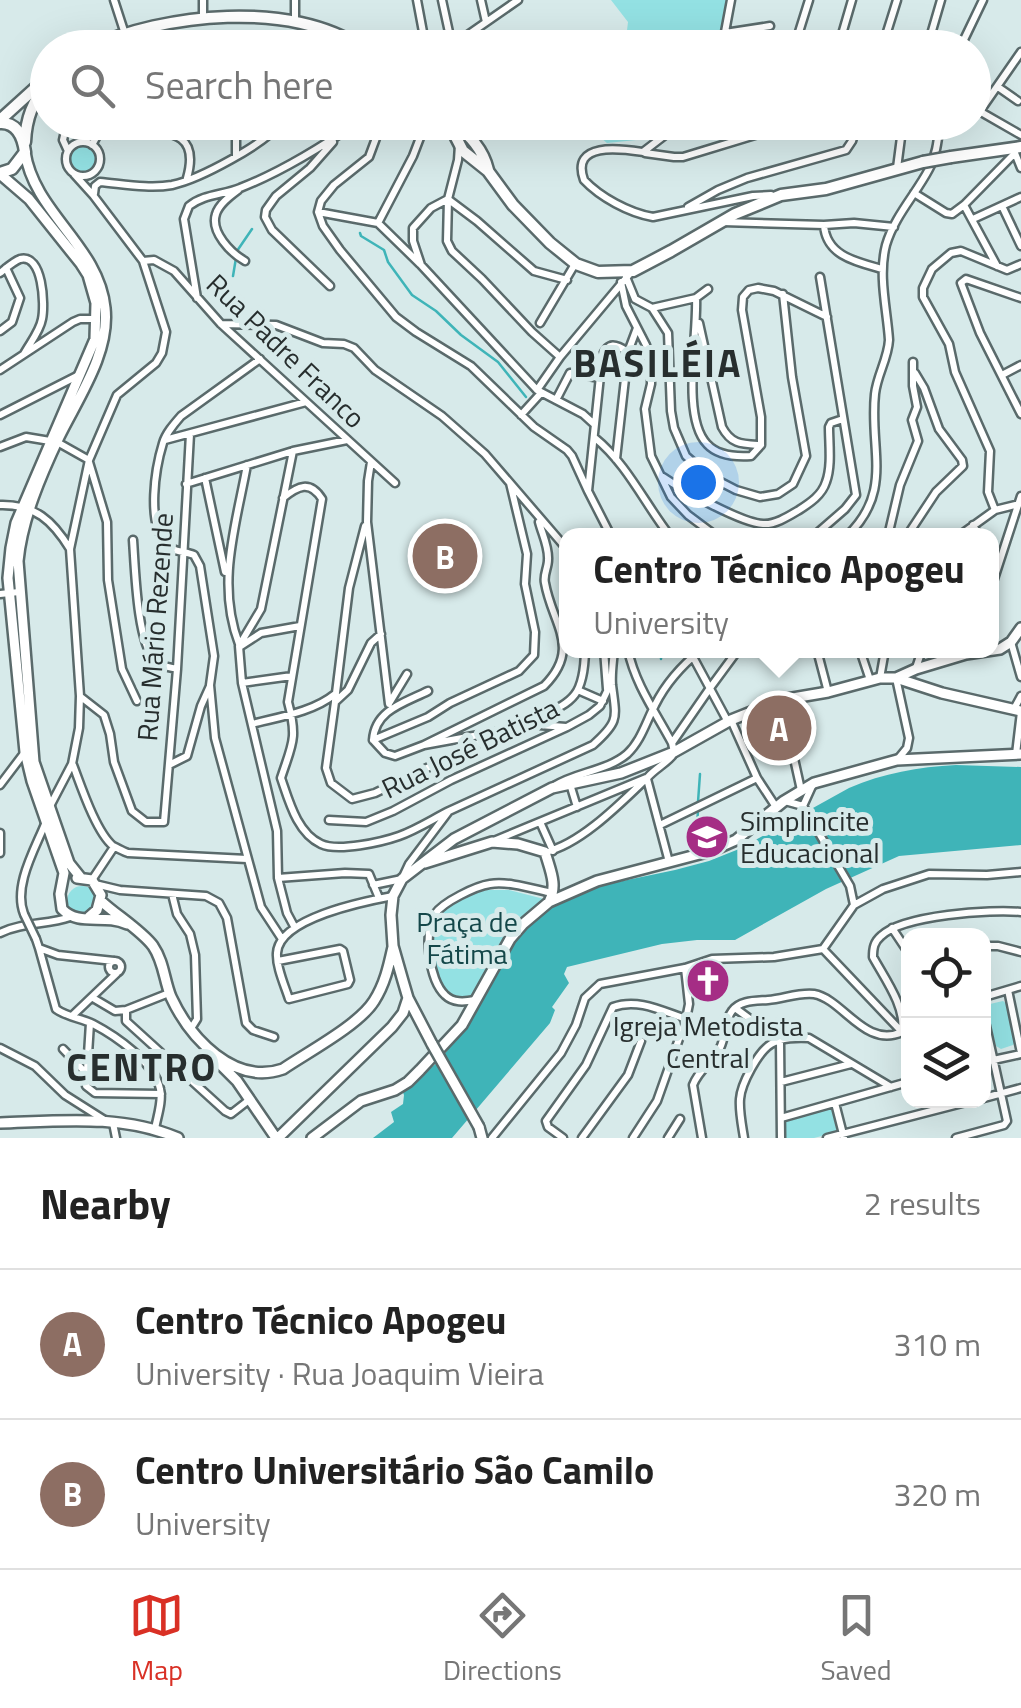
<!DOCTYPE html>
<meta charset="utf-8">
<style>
body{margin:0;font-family:"Titillium Web",sans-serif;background:#f6f6f6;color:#222}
.controls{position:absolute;right:30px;bottom:30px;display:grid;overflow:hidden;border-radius:20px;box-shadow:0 10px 40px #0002}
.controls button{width:90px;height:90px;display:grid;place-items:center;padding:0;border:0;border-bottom:2px solid #e0e0e0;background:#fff;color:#222;font:50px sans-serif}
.you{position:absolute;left:698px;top:482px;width:35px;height:35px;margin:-25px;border:8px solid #fff;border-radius:50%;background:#1a73e8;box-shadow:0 0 0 15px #1a73e833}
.badge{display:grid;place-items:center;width:65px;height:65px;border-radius:50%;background:#d93025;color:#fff;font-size:32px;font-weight:700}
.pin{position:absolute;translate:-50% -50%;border:5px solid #fff;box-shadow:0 2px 10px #0006}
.popup{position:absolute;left:559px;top:528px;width:440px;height:130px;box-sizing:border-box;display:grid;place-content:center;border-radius:20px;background:#fff;filter:drop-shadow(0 2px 8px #0005);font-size:32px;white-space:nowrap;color:#767676}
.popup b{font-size:38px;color:#222}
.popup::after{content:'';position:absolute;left:50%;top:100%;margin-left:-20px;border:20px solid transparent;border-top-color:#fff}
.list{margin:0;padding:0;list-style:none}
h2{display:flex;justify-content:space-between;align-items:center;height:130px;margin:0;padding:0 40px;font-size:42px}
h2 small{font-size:32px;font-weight:400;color:#767676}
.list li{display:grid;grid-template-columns:65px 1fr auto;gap:30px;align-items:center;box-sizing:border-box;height:150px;padding:0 40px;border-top:2px solid #e0e0e0}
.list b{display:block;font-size:38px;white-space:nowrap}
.list p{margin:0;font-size:32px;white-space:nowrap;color:#767676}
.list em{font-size:32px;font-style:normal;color:#767676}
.icon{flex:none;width:55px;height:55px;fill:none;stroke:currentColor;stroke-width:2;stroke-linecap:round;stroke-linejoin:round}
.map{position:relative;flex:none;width:1021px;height:1138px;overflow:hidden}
.search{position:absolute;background:#fff;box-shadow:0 10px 40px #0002;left:30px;right:30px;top:30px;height:110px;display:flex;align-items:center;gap:25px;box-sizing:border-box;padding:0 35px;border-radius:55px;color:#767676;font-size:38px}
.sheet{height:430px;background:#fff}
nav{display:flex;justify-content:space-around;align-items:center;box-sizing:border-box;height:140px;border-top:2px solid #e0e0e0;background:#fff;font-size:28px;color:#767676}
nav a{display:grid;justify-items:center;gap:5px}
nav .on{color:#d93025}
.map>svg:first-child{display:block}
.green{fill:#93e1e3}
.water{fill:#3fb4b8}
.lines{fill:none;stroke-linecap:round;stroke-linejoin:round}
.stream{stroke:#3fb4b8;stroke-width:2.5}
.minor-casing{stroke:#5a6a6b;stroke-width:11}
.major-casing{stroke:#5a6a6b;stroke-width:14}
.highway-casing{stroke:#5a6a6b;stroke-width:15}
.minor{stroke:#fff;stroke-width:6}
.major{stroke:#fff;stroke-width:9}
.highway{stroke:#fff;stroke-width:10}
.minor-bridge-casing{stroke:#5a6a6b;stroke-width:11;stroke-linecap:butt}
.major-bridge-casing{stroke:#5a6a6b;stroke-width:14;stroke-linecap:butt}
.highway-bridge-casing{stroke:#5a6a6b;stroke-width:15;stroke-linecap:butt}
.minor-bridge{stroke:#fff;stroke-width:6}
.major-bridge{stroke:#fff;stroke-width:9}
.highway-bridge{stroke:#fff;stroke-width:10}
.labels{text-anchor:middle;stroke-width:10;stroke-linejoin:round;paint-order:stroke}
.street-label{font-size:28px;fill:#272e2e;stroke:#d7eaea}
.poi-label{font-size:28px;fill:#272e2e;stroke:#d7eaea;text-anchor:start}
.park-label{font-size:28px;fill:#144749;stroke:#d7eaea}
.district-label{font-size:38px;font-weight:bold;letter-spacing:2.5px;fill:#272e2e;stroke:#d7eaea}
</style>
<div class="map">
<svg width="1021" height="1138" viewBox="0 0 1021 1138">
<rect width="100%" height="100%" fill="#d7eaea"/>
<path class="green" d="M611,0H727L717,48L625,47L628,22Z
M598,123H676L646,139L607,143L601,138Z
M68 160a15 15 0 1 1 30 0a15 15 0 1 1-30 0Z
M67 901a15 15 0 1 1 30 0a15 15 0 1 1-30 0Z
M487,890H509L548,900L512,929L476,992C444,1021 431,959 431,937C432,928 435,921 437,912L465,895Z
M1003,1001L1008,1005L1016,1041L1013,1045L1001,1049L996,1046L987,1009L990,1004Z
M831,1107L837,1132L814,1138H785V1120Z"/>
<path class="water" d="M956,765L1021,767V845L899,856L826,889L735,940H697L662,944L567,967L564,974L569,983L552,1007L555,1010L550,1023L452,1138H373L394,1122L391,1112L403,1104L404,1095L402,1090L437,1063L447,1051L516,937L543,911L595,884H608L675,870L709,861L739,849L849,788C884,773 918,767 956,765Z"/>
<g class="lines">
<path class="stream" d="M360,233L361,236L384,250L388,262L412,295L436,311L461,335L498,362L526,397
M237,251L252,229
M233,276L236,258
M661,650V659
M698,802L700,774
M695,852L698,811"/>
<defs>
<path id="minor" d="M114,0L125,34
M417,0L426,48
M442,0L452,46
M481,0L486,22
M203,17V0
M295,19V0
M136,31L166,48
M725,33L770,26
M449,48L518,0
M722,48L731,0
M794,48L809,0
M838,48L852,0
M882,48L897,0
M927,48L941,0
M960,48L983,0
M998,87L1018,101
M974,108L1021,135
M980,111L1021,52
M67,122L63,140L68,151
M234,122L236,136V156
M382,122L369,157L334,185L321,201L318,212L323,226L340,250L396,317L416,332L471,366L534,427L567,450L572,456L588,491
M682,122L643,152C622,149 570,141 584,180C600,197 629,213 653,217L753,196L771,195
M66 159a17 17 0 1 1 34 0a17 17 0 1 1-34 0Z
M92,145C96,138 99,130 108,127C117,125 130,128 139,129C175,132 199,136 187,178
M459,145L458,160L448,199L431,208L413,228V241L421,265L537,390L583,414L594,424
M645,153L674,157H683L798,122
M1015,153L1021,168
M897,168L903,122
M238,190C230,196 219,204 216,214C210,232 231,253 245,261
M914,193L946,213L952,214L964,205L1015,153
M94,194L95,186L100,182C123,184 149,189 172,185C200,179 265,144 282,122
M448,199L447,241L452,251L482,279L532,332L560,357
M449,200L477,221L534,271L567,280
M964,205L997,266
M1002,206L1021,246
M688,207L718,190L747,178L846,150L852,141L858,122
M318,212L378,223
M973,219L1021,197
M723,222L824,225L854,223L894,227
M378,223L413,156L426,122
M378,223L420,264
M824,225C826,256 857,262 882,269
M143,261L154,260L174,271L221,324L395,483
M0,273C5,269 14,261 20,259C43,253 45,305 42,319C40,331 30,343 24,354
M626,277L635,299L652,308L696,298L708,289
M621,282L626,306L646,345L651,362V384L645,409L651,456L671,497L688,515L716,536
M330,286L272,230L265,217L266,210L276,196L310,168L333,142
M197,298L184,219L189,206C204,194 223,195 240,188C279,173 323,146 358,122
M696,298C698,334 681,417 707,444C718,456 736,457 751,456L761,445
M1021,298L966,279L961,283L980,333L1021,414
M652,308L668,333L671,411L674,428L686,456L709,476L736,490L760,497L778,494L793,484L806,456L792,377L783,294
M540,323L575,264
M699,323L722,427C731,444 741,444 759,445
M221,324L276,325L323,343L344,344L354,348L375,370L442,416L485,454L566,548
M0,331L12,322L20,298L6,268
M260,359L181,416C174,424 166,433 163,443C155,469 147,521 165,544C171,552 185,551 194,555L200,566L214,656L210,685L215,738L261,907L282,939
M0,370L73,322L80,319H96
M1002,375L1021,365
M537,390L560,357L632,271
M556,400L570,373L600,378
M0,415L79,375
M521,415L541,393
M595,438C627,464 645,504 670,536
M165,440L306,402
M57,442L89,460
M761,445V417L742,310L743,297L749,290L758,288L774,291L827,317
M0,447L26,437L50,441
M293,451L261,609L239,646L242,683L277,831L278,878L287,913L295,928
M616,459L628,352L637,328
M89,462L107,522L108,580L122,669L137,701
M371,462L368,481L367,522L389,704
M663,477C682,490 742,523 763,524C775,525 789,516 799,510C810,503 822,495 826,482C832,466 829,444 829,427L831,423L843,419
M205,478L225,572
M186,484L293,451L347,440
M283,498C298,486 310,480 322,499L288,702C298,739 292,744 281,778C289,801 297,833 321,844C338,852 382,842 399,836C416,830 433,819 449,811
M0,505C35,504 53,521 70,549
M995,510L988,492L990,451L955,372L949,344L923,297V288L932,269L951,253L961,251L1007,270L1021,264
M973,525L979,536
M611,536L588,491L602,357C608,341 616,344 628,352
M814,536L845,509L856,495L820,277
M847,536C894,491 869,449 875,394C877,375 888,359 889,340C887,309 878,276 886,245C894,217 916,194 929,169C937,154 938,138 940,122
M888,536L900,485L918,441L912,420L917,407L913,386V362
M907,536L936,492L963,466L962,460L939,429L924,388L915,373
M959,536L995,510L1019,504
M133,540C135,567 137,644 155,660C161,667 169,667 177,669
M992,585L1021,496
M0,594L19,592
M381,634L371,643L348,690L335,702L326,768L331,783L352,799L375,793L506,730
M1011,642L1021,677
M239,644C216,584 236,525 247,465
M241,646L261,633L300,626
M604,650L607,689
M817,650L828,692
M860,650L870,680
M693,657L728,722
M916,668L922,650
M880,678L885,650
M896,678L909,738L907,748L898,759
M242,683L292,676
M580,691L603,701
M81,697L104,715L110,734L114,762L132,811L146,822H164L177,669L190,434
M781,700L801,790
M335,701L349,588L365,526
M390,702L407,674
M1014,709L1021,696
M731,720L757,778L776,807
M527,723C569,702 584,703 585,650
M252,724C279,717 313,712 335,694
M373,740L428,717L450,703L519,671L534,655L535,632L525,584L527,554L510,483
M373,740L385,753L395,756L424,745L506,730L526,724L566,727
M373,740C375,710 404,703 428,691
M672,743L710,688L738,650
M424,745L544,686C582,648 552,624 545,583C543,575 548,568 548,560C549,547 542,534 539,522
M1016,754L1021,712
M73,765C81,786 96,832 113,846C115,847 127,853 128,853L247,859
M169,765L187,756L201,706L210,686
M647,779L669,862
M570,784L577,807
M0,785L25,752
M554,786C576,772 607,771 627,754C641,741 646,722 655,705C666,683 681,666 701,650
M785,801L803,806L813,784
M803,806L850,886L854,905
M49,808L72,764L79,728L80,696L70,549L89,460L117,395L156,363L162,353L166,332L143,261L93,195L74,174
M329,820L366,822L393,811L451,780L567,727L589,715L600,706L611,683
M540,822L553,851
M660,825L757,778
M0,833V853
M496,840L646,778
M545,852C580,845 622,802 648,777C655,769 665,764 672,756L674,752L672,743C656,713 635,684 628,650
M278,878L345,873L369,874L379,898
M92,880L114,847
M95,884L120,890L206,896L219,903L227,918L246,1023L253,1030L274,1037
M373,885L402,879L409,864L449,811L593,745C620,721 616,718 612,685C611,674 613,662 614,650
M172,894L177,914L190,934L195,955L197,1019L190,1030
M24,914C13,886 35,849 45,824
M892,928L908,952
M0,933C22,922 48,925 70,917
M36,939L39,948L58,955L114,961
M984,946H998L1021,952
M39,948L56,1009C67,1017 81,1018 93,1024C116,1036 155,1063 160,1089C163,1101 157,1117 155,1129
M823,949L902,1032
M109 967a6 6 0 1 1 12 0a6 6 0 1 1-12 0Z
M278,961L340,949L343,951L350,980L348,984L289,999C285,986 276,967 277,953C279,918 366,901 393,896
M1008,990L1021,1053
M984,997L1021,986
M93,998L115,1011L126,1010L169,993
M475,1000C464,1002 453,1003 445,995C429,980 423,932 435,914C443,902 476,886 490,884C509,881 533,889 552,893
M735,1008L780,1041L781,1138
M126,1010V1021L225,1111L231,1114L249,1100
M73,1015L117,973
M90,1023L86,1086L95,1093L161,1094
M902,1032C906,1007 885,979 873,957C873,948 874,942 881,936C903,915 991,909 1021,912
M0,1048L35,1066L65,1095L106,1121
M63,1049L86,1073
M984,1062L1021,1054
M781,1082L851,1064
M984,1098L1021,1088
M835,1103L844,1138
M781,1118L908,1082
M113,1123L116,1138
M492,1138L561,1053L576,1025L585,998L600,984L685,968L712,959L774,957L823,949L854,905L883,889L929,874L987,875L1021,872
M563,1138L548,1127L546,1121L586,1065L613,1007C638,998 662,1011 686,1019
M582,1138L628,1075L641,1041
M633,1138L657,1101L686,1019L689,1004L685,968
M668,1138L680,1119
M702,1138L693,1085C699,1069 713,1062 720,1048C726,1037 724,1021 732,1011C740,1000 756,1001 768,1000C783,999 799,992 814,994C843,999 865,1049 902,1032
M744,1138C742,1125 739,1111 740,1099C741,1084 758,1052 771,1044C781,1038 798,1037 809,1038L891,1087
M827,1138L974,1100
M956,1138L1004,1125L1007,1121L984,1017"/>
<path id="major" d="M25,152C34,213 99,246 105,308C110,353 78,398 59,437C41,475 22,519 18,561L34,762L69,863L81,878
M0,174L29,199L81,264L88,275L96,303L95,339L16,523L11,548L8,578L25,752L32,781L64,873L60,894L62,909C79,927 104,913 127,924
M896,678L916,669L966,654L1000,649L1011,642L1021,628
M425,863L492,842L518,844L545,852C550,870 558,885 549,902
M77,878L92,880L101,895L97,910L89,917
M101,901C116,915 142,931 153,946C164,962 164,980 171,997C190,1038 234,1086 283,1069C308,1052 359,1025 374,1001C385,984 389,965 393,947
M432,1044L408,998L403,981L393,946L391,915L393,896L402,879L454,839L552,788L621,773L674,752L731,720L781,700L828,692L880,678H896L942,693L1021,711
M219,1063L237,1081L276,1138
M0,1123C60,1121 122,1114 178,1138
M479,1127L482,1138
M278,1138L392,1027L403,1013L408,998
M312,1138L361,1101L395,1090L408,1082L420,1070L462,1025L510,939L523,924L549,902L597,881L711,851L736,840L784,801L814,783L897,760L1021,754"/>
<path id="highway" d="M89,48C164,13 292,0 362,48
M0,120L43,81
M448,122L463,151L488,171L513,205L550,243L576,264L598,272L633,271L671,251L735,214L781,195L826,189L923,162
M453,122C470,136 483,149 488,170
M0,123C17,122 23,137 25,152L12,169L0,173
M25,142C26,118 33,101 48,82
M951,157L1021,147"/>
</defs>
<use href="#minor" class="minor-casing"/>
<use href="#major" class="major-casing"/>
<use href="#highway" class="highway-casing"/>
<use href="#minor" class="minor"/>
<use href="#major" class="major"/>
<use href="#highway" class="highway"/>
<defs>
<path id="minor-bridge" d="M24,914L36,939"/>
<path id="major-bridge" d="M432,1044L479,1127"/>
<path id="highway-bridge" d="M923,162L951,157"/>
</defs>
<use href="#minor-bridge" class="minor-bridge-casing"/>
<use href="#major-bridge" class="major-bridge-casing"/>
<use href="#highway-bridge" class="highway-bridge-casing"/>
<use href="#minor-bridge" class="minor-bridge"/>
<use href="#major-bridge" class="major-bridge"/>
<use href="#highway-bridge" class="highway-bridge"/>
</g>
<defs>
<symbol id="university-disc" viewBox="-11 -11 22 22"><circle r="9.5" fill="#a52d85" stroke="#d7eaea"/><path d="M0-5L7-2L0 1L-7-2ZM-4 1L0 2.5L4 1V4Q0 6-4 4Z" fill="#fff"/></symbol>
<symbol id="church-disc" viewBox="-11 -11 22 22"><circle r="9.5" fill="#a52d85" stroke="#d7eaea"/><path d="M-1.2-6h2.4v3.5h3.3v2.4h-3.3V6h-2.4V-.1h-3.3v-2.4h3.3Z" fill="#fff"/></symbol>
</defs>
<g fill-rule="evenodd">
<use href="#university-disc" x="682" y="812" width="50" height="50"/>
<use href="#church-disc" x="683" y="956" width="50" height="50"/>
</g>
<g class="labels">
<g class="street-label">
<text transform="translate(286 351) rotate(44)" y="10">Rua Padre Franco</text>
<text transform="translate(155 627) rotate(-86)" y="10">Rua Mário Rezende</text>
<text transform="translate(470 748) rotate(-26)" y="10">Rua José Batista</text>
</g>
<g class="poi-label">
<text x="740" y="831">Simplincite<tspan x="740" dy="32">Educacional</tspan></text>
<text x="708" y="1036" text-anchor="middle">Igreja Metodista<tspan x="708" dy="32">Central</tspan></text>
</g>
<g class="park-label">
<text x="467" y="932">Praça de<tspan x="467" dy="32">Fátima</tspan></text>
</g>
<g class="district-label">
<text x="658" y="377">BASILÉIA</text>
<text x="142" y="1081">CENTRO</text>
</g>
</g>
</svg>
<div class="controls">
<button><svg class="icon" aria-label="locate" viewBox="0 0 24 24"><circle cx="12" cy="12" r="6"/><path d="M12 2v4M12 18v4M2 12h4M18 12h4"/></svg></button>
<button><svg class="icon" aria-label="layers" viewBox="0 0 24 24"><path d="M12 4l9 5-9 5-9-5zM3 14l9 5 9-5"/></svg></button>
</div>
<div class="you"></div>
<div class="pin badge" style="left:779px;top:728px;background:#8d6e63">A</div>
<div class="popup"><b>Centro Técnico Apogeu</b>University</div>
<div class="pin badge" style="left:445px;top:556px;background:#8d6e63">B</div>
<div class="search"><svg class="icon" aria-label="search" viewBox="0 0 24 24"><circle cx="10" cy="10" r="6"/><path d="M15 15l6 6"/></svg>Search here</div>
</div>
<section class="sheet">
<h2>Nearby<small>2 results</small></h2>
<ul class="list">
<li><span class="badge" style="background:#8d6e63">A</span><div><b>Centro Técnico Apogeu</b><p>University · Rua Joaquim Vieira</p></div><em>310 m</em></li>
<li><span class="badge" style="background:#8d6e63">B</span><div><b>Centro Universitário São Camilo</b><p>University</p></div><em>320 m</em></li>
</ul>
</section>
<nav>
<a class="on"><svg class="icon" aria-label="map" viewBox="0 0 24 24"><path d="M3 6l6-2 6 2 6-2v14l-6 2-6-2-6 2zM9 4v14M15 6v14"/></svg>Map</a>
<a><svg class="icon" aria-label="directions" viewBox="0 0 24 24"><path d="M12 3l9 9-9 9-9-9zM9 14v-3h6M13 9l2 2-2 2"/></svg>Directions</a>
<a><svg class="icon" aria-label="saved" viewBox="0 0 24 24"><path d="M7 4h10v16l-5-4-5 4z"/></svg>Saved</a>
</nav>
